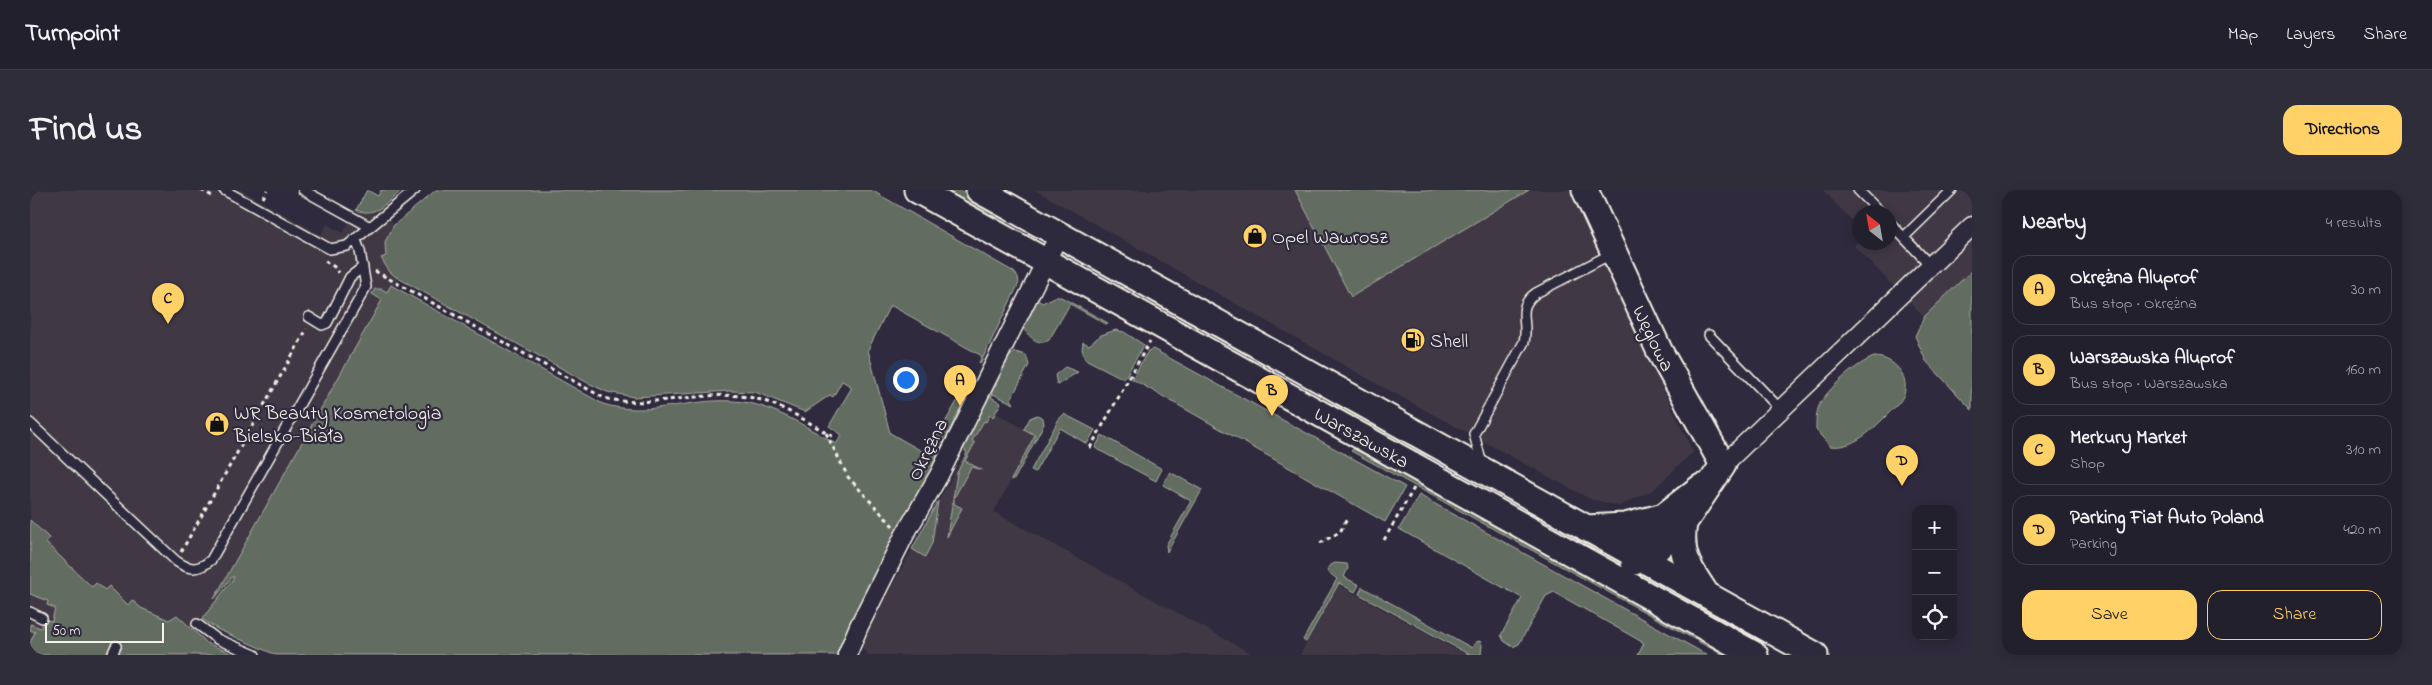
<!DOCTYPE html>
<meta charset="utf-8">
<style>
body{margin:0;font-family:"Indie Flower",sans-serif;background:#2f2d3a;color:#f1f3f6}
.controls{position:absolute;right:15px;bottom:15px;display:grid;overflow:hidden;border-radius:10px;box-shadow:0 2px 12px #0003}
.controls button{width:45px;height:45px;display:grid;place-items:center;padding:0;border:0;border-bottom:1px solid #403e4a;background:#23202e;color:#f1f3f6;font:25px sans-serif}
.compass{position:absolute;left:1822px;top:15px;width:45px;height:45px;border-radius:50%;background:#23202e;box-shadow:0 2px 12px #0003;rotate:329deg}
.scale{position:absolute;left:15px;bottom:12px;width:119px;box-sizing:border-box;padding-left:5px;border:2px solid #f4f1e8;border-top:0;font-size:14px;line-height:18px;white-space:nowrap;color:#f4f1e8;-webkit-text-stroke:4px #2f2a3d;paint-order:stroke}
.you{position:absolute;left:875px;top:189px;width:18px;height:18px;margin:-12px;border:4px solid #fff;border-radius:50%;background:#1a73e8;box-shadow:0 0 0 8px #1a73e833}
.badge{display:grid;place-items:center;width:32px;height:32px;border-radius:50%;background:#ffd166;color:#111;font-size:16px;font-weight:700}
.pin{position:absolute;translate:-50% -41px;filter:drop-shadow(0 1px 2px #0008)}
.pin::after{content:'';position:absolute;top:26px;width:18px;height:15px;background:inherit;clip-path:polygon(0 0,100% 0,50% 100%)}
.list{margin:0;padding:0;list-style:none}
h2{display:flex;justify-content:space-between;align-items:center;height:65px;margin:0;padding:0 20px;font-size:21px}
h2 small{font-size:16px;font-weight:400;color:#a3a3aa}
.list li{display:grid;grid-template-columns:32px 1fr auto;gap:15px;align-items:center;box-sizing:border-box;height:70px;margin:0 10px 10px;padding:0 10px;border:1px solid #403e4a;border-radius:15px}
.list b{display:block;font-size:19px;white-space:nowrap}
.list p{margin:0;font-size:16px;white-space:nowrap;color:#a3a3aa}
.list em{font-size:16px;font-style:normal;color:#a3a3aa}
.actions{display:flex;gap:10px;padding:15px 20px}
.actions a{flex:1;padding:11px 0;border:1px solid #ffd166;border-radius:15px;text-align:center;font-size:18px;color:#ffd166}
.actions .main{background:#ffd166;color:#111}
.icon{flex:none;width:28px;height:28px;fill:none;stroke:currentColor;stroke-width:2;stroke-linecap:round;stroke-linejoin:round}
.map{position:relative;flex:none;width:1942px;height:465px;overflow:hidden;border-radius:15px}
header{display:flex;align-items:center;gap:30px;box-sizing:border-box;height:70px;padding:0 25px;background:#23202e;border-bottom:1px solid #403e4a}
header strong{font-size:24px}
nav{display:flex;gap:28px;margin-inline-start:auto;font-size:18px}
.intro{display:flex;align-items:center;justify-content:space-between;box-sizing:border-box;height:120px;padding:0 30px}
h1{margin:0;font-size:35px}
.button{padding:12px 22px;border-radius:15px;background:#ffd166;color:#111;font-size:18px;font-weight:700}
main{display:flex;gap:30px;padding:0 30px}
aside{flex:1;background:#23202e;border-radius:15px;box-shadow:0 2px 12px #0003}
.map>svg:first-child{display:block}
.built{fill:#413945}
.green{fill:#626c60;stroke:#abaea4}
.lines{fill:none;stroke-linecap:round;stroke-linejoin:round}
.lane-casing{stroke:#f4f1e8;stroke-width:12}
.street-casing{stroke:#f4f1e8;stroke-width:21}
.secondary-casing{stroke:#f4f1e8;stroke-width:29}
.path{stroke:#f4f1e8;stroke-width:3;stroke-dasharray:4 4;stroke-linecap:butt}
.lane{stroke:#2f2a3d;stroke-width:9}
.street{stroke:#2f2a3d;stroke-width:18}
.secondary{stroke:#2f2a3d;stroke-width:25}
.labels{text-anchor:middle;stroke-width:4.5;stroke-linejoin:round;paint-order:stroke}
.poi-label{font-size:20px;fill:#f4f1e8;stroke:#2f2a3d;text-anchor:start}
.street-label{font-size:20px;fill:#f4f1e8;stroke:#2f2a3d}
</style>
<header>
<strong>Turnpoint</strong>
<nav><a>Map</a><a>Layers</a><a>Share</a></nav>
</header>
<div class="intro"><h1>Find us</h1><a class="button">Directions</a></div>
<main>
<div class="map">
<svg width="1942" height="465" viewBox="0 0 1942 465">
<rect width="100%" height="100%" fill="#2f2a3d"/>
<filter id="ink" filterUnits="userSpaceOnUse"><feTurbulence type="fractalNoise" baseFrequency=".02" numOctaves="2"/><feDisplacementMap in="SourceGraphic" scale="10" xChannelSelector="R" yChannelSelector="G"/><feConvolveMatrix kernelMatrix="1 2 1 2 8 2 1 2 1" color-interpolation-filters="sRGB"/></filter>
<g filter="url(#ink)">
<path class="built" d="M0,0H211L291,45L297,34L313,43L326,20L333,23L346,21L351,17L364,35L357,45L356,66L351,68L359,81L368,88L203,386L205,388L172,429L189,440L177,453L205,465H0Z
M1005,0H1265L1321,106L1499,0H1539L1663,262L1623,300L1589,316L1560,309L1351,196Z
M1793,0H1942V80L1894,127L1824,56L1829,50L1830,52H1860V22H1830L1829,38Z
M959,219L1005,245L964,322L1224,465H838L830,455Z
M1309,395L1436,465H1270Z"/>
<path class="green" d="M337,0L348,6L351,0H372C358,12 345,28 326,20Z
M406,0H841L984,82L988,87L989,93L951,172L949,173L952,166L860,115L838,160L860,243L897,264L942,185L944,189L891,301L819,434L806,465H246L189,440L172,429L204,388L203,386L184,409L352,110L342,104L345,99H352L357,102L361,95L573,214C618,228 659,208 703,211C741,213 774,236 806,254L812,245L799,236L822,197L812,191L803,207L800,205L775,222L725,202L700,201L604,207L577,202L558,193L366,87L359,81L351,68L356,66L355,52L364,35Z
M908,0H930L979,27L973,37Z
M1265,0H1499L1321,107Z
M1040,72L1285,207L1336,228L1576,363L1410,271L1346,244Z
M1942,80V220L1896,171L1885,146L1894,127Z
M1025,107H1031L1078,133L1076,134L1040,114L1019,150C1009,156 1001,148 995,141L994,133L1007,109L1012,113Z
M1086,140L1094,142L1114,155L1094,189L1055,169L1052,159L1053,152L1059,155L1071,145Z
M1123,159L1375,297L1355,332L1102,189L1118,161Z
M985,162L996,165L999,175L981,209L984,214L963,204L961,207L971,213L963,227L960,225L956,232L954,231L942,251L945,253L935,271L952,280L941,277L924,308V314L932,318L917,347L927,283L937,263L933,258L975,170Z
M1844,167C1861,167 1877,182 1875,199C1875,205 1871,210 1868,214C1850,231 1828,260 1800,256L1786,240C1786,232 1786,223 1789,216C1796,200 1827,173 1844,167Z
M1035,177L1048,182L1027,195L1025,185Z
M1034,224L1065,240L1057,254L1030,238L1005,282L1001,280L1029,229Z
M1007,225L1013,228L1014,234L985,288L981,290L1005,245L994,239L1000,228Z
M1072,245L1132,279L1126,291L1065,258Z
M1323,259L1373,281L1706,465H1693L1321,261Z
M1140,282L1172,300L1137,362L1136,355L1161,311L1133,295Z
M1389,305L1677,465H1608L1614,453L1524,402L1516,406L1489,454L1483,457L1474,451L1471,445L1492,408L1369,339Z
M908,311L902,353L895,367L882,359Z
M0,330L19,348L16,353L62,397L66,393L75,400L79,396L98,415L102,410L111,418L139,430L147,425L177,453L205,465H88L92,457L83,453L77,465H0V453L5,442L0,440V434L11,438L14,430L22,431L25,418L17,415L18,411L0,404Z
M1305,373L1317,374L1318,378L1314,387L1329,395L1325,402L1309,393L1276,452L1273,450L1307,389L1297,381L1299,376Z
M1625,390L1767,465H1758Z
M1332,397L1442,458L1446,452L1450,451L1452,455L1451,465L1438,464L1329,404Z"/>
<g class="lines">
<defs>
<path id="lane" d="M194,0L300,59L317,56L385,0
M273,0L340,37
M1828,0L1850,22
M1860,33L1901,76
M1874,47L1922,0
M279,127L292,135L297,133L320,87L333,77
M1679,145L1751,220
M0,233L146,371C159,380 168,381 181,370L336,97L330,61L326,50
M1452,274L1444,244L1494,152C1499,131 1485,118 1506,103L1583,63
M0,422L12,428
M167,434L187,449L225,465
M82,465L86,456"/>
<path id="street" d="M1693,275L1942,36
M817,465L829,436L874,346L909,285L1029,45"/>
<path id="secondary" d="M887,0L1725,465
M949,0L1785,465
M1555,0L1630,162L1693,275L1654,333L1628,358L1608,366
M1654,333C1649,364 1658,377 1675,402
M1556,338L1595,336L1634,326
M1604,372L1613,348L1635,325L1671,297"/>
</defs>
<use href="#lane" class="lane-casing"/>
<use href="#street" class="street-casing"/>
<use href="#secondary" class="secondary-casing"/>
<path class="path" d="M171,0L184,7
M233,8L237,0
M295,71L306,78L308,83
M345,81L574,208C624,220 674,198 723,208C752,214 780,234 806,248
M796,243L818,287L863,336
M1060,258L1120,151
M1354,350L1384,298
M1290,353L1310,342L1317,329
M151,362L277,139"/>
<use href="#lane" class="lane"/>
<use href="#street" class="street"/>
<use href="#secondary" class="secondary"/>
</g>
</g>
<defs>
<symbol id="shop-disc" viewBox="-11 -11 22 22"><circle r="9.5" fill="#ffd166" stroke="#2f2a3d"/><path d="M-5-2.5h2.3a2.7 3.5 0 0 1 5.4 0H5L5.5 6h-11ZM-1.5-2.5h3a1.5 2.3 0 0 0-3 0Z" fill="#111"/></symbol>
<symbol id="fuel-disc" viewBox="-11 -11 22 22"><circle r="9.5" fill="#ffd166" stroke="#2f2a3d"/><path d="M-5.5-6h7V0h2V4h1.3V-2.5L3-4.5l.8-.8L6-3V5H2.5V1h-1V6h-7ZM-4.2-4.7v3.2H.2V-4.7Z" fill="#111"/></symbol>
</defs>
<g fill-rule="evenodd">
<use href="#shop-disc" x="1211" y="32" width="28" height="28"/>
<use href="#fuel-disc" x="1369" y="136" width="28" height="28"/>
<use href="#shop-disc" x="173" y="220" width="28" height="28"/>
</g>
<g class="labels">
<g class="poi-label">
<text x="1242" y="53">Opel Wawrosz</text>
<text x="1400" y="157">Shell</text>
<text x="204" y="229">WR Beauty Kosmetologia<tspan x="204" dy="23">Bielsko-Biała</tspan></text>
</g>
<g class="street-label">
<text transform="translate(1624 148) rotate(64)" y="7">Węglowa</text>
<text transform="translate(1332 247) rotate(29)" y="7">Warszawska</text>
<text transform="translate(897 259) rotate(-64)" y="7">Okrężna</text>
</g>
</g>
</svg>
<div class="controls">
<button>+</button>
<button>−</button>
<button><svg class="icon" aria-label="locate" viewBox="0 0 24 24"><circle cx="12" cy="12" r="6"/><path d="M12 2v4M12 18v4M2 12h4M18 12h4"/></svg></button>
</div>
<svg class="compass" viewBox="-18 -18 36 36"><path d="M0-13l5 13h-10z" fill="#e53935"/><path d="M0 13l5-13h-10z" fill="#a3a3aa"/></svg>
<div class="scale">50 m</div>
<div class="you"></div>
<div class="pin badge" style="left:930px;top:216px">A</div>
<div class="pin badge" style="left:1242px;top:226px">B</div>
<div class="pin badge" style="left:138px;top:134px">C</div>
<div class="pin badge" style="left:1872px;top:296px">D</div>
</div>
<aside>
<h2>Nearby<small>4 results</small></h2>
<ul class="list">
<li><span class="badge">A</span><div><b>Okrężna Aluprof</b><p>Bus stop · Okrężna</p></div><em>30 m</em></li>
<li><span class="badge">B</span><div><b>Warszawska Aluprof</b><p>Bus stop · Warszawska</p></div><em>160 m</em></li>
<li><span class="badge">C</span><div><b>Merkury Market</b><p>Shop</p></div><em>310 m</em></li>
<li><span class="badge">D</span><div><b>Parking Fiat Auto Poland</b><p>Parking</p></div><em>420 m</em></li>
</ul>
<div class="actions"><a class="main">Save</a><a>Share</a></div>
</aside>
</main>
